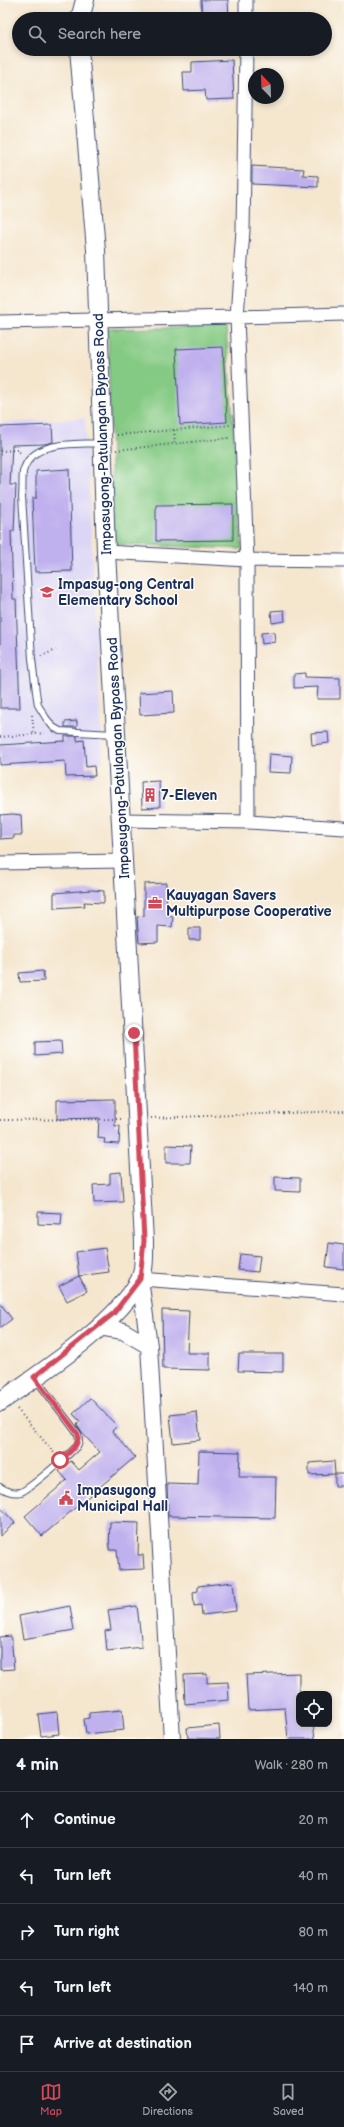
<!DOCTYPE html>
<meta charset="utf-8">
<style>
body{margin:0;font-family:"Balsamiq Sans",sans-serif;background:#20242c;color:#f1f3f6}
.controls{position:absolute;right:12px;bottom:12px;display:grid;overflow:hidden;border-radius:8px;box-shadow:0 2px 6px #0003}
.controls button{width:36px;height:36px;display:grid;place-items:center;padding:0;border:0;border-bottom:1px solid #363941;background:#171b24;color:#f1f3f6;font:20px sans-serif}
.compass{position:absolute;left:248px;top:68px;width:36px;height:36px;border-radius:50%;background:#171b24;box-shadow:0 2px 6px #0003;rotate:337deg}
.stop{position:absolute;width:12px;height:12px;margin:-9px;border:3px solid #d1495b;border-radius:50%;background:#fff}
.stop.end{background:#d1495b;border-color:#fff;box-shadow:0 1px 4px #0008}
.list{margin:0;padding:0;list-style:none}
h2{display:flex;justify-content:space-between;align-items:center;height:52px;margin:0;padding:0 16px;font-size:17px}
h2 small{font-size:13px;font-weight:400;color:#9ea1a6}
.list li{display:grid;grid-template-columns:26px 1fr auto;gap:12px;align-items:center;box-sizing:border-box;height:56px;padding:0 16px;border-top:1px solid #363941}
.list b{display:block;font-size:15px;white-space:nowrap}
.list em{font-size:13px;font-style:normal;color:#9ea1a6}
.icon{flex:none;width:22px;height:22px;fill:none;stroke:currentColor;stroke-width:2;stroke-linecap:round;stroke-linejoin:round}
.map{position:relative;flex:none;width:344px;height:1739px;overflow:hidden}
.search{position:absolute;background:#171b24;box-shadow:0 2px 6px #0003;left:12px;right:12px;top:12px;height:44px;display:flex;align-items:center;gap:10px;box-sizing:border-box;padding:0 14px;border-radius:22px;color:#9ea1a6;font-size:15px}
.sheet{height:332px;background:#171b24}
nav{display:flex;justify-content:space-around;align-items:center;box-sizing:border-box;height:56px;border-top:1px solid #363941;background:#171b24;font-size:11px;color:#9ea1a6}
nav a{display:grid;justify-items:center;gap:2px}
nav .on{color:#d1495b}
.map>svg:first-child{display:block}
.built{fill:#dcd6f6}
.green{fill:#85ca84;stroke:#507c71}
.building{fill:#bfb0ee}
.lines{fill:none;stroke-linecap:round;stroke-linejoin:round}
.service-casing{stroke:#3c4a6f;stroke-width:8}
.minor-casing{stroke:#3c4a6f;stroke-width:15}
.tertiary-casing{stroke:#3c4a6f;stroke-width:18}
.secondary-casing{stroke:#3c4a6f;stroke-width:20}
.path{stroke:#3c4a6f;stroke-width:2;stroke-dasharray:1 3;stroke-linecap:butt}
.service{stroke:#fff;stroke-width:6}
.minor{stroke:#fff;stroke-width:13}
.tertiary{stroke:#fff;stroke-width:16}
.secondary{stroke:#fff;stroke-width:18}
.route{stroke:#d1495b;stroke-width:5}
.labels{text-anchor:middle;stroke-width:3;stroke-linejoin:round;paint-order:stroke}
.street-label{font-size:14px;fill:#1b2f5e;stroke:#fdfcf7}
.poi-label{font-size:14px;font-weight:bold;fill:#1b2f5e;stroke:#fdfcf7;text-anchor:start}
</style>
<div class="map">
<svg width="344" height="1739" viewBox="0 0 344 1739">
<rect width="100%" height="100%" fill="#fdfcf7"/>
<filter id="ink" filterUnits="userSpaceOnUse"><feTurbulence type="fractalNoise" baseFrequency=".025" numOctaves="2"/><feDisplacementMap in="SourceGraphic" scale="8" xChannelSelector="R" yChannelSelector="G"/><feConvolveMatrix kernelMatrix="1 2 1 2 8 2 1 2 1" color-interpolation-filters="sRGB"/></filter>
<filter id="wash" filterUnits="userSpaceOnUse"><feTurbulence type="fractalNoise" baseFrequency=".012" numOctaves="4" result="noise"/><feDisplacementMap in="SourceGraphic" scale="16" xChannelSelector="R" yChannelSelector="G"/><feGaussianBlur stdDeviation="0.9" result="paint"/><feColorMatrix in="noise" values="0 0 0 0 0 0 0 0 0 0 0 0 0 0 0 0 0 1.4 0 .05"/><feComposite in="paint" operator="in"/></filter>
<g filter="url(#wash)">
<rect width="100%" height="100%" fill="#f5e6ce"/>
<path class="built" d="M85,418L103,762L0,767V423Z"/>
<path class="green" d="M226,327L242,549L113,544L108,329Z"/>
<g id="blocks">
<path class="building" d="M201,0H228L229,19H202Z
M232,60L234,99L206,100L205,90L184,91L183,72H192V62Z
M252,166L304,169L303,175L318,176V187L252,184Z
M223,347L227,422L180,425L176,349Z
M52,425L53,442L44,444L12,445L10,485H16L14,531H11L13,599H16L20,708H0V427Z
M69,469L72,571L35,572L32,498H36V471Z
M233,504V540L156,541V505Z
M284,610L285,621L272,623L271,611Z
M274,632L275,642L262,644L261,633Z
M305,673V677L340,678V699H317L318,687L294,688V674Z
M173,691L174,713L140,715L139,693Z
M77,721V727H65V722Z
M328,732L329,743L312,745L311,733Z
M65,736H77V741L84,740L86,767L94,766L95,776L66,777L65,761L0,765V745L65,741Z
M269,754L292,756L291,773L268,772Z
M159,781L160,807L142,808L141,782Z
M13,814L21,815L22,835H14V838L0,839V815Z
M166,883L167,915L173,916L172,927L158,926V942L139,943L137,917L144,916V884Z
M91,890L104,891V903L84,902L85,906L54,908V893Z
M189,928H200V940H189Z
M43,971L44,981L20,982L19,973Z
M61,1041L62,1054L35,1056V1042Z
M115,1099V1126H120L119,1144L104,1143L105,1139L98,1138L99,1118L57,1119V1100Z
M166,1145L191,1146L190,1163H166Z
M121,1172L123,1202L94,1203L93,1185L110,1184V1173Z
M275,1177L300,1178V1192L275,1191Z
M38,1212L62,1213L61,1225L38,1224Z
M329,1243L344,1245V1269L326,1267Z
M105,1248L109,1272L79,1276L76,1252Z
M240,1254L260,1256L258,1272L238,1270Z
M79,1276L87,1291L67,1301L59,1286Z
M0,1303L12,1319L0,1328Z
M162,1310L189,1311L187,1353H210V1370L163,1369Z
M239,1354H283V1372L238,1371Z
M90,1398L117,1426L112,1431L135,1457L42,1536L25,1516L67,1480L59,1471L71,1461L79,1470L100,1452L82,1433L77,1425L80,1421L73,1414Z
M197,1412L200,1440L173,1443L170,1415Z
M199,1451L240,1452L239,1477H276L275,1518L168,1516L167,1484L198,1485Z
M334,1461L335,1474L309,1475V1463Z
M335,1474H344V1486H335Z
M0,1507L15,1523L0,1536Z
M110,1522L139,1523L138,1555H143L144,1569L119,1570L117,1550H109Z
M233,1582L236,1611L202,1615L201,1605L194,1606L193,1592L198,1591V1586Z
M70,1606L74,1630L23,1639L19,1616Z
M137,1606L142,1647L107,1651L105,1631L111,1630L108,1610Z
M11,1636L14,1669L0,1670V1637Z
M299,1673V1724H313L315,1739H288L285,1708L248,1710L246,1675Z
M207,1674V1683L228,1682L229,1700L185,1704L184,1675Z
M122,1710L124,1730L86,1734L84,1719L89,1718V1713Z
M57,1712L59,1734L41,1736L38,1714Z
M219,1725L220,1739L188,1738L187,1728Z"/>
</g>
</g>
<g filter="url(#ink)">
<use href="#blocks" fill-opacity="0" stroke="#3c4a6f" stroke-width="1"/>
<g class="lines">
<defs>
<path id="service" d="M101,443C76,445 31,439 23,472C22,479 23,488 22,496L32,659L36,692L38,705L46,718L53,727L60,731L114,734
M0,1487C6,1491 13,1494 21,1492C29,1489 70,1454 77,1446C80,1442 79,1439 78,1434L35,1378"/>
<path id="minor" d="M246,0V19
M0,322L237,317L243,230L246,49
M106,552L247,560L344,561
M122,820L248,822L344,828
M248,822L247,560L237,317L344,314
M0,863L124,861
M140,1279L344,1294"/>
<path id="tertiary" d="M140,1279L149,1346L172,1739
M99,1327L123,1331L149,1346"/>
<path id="secondary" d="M80,19L85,0
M0,1402C42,1372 116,1325 140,1280C145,1269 144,1252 144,1241L106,552L96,250L79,49"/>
</defs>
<use href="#service" class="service-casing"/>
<use href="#minor" class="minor-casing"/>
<use href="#tertiary" class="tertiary-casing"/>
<use href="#secondary" class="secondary-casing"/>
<path class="path" d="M174,430L175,444
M117,435L230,425
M116,450L229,438
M0,451L17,450L22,454
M41,656L56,650
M32,715L34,735
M0,737L47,733
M151,1118L344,1111
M0,1120L123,1119
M17,1409L55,1454"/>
<use href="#service" class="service"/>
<use href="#minor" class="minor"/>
<use href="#tertiary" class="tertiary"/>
<use href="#secondary" class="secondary"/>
</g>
</g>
<g class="lines" filter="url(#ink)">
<path class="route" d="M60,1460C69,1453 80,1446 78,1434L34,1377L114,1313L140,1279L144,1241L134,1033"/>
</g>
<defs>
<symbol id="school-bare" viewBox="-9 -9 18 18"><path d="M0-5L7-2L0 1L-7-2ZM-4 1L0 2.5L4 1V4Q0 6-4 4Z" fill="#d1495b" stroke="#fdfcf7" stroke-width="2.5" paint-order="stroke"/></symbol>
<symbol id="building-bare" viewBox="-9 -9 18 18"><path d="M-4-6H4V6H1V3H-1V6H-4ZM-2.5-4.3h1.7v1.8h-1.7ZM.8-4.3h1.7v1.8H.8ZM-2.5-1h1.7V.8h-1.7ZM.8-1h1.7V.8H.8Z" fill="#d1495b" stroke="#fdfcf7" stroke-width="2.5" paint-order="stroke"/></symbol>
<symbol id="office-bare" viewBox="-9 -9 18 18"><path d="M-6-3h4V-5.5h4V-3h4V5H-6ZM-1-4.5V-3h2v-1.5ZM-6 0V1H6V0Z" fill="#d1495b" stroke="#fdfcf7" stroke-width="2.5" paint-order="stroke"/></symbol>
<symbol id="civic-bare" viewBox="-9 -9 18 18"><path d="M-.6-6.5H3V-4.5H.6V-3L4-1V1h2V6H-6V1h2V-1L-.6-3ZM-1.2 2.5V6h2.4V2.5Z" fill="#d1495b" stroke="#fdfcf7" stroke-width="2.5" paint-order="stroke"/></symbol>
</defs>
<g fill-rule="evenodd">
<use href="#school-bare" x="37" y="582" width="20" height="20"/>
<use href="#building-bare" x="140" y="785" width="20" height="20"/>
<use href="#office-bare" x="145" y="893" width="20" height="20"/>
<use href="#civic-bare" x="56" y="1488" width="20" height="20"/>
</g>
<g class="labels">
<g class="street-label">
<text transform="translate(102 434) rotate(-92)" y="5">Impasugong-Patulangan Bypass Road</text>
<text transform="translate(118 758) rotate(-93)" y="5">Impasugong-Patulangan Bypass Road</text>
</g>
<g class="poi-label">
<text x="58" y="589">Impasug-ong Central<tspan x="58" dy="16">Elementary School</tspan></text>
<text x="161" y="800">7-Eleven</text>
<text x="166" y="900">Kauyagan Savers<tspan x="166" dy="16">Multipurpose Cooperative</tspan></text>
<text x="77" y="1495">Impasugong<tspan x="77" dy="16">Municipal Hall</tspan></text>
</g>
</g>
</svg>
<div class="controls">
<button><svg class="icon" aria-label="locate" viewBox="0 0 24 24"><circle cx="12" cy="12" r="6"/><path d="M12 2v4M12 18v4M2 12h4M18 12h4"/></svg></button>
</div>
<svg class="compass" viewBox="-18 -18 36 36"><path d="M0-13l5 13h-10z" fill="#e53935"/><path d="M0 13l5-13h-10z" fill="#9ea1a6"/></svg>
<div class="stop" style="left:60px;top:1460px"></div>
<div class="stop end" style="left:134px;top:1033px"></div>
<div class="search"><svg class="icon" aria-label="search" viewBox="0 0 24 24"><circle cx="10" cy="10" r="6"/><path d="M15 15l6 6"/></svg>Search here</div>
</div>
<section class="sheet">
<h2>4 min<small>Walk · 280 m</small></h2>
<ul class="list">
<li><svg class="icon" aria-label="ahead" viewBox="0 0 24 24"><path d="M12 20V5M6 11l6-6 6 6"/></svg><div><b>Continue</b></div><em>20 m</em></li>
<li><svg class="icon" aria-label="left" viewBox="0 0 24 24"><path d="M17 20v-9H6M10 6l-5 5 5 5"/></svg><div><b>Turn left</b></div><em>40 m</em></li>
<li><svg class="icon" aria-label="right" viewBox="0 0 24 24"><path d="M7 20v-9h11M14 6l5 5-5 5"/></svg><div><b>Turn right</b></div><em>80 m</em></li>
<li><svg class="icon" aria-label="left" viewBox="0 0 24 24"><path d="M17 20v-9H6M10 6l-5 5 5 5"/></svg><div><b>Turn left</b></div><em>140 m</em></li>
<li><svg class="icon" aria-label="arrive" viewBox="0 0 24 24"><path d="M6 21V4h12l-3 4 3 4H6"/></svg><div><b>Arrive at destination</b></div></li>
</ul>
</section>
<nav>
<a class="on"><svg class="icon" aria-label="map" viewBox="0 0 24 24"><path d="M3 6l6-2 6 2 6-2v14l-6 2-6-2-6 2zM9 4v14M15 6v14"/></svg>Map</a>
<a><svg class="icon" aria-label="directions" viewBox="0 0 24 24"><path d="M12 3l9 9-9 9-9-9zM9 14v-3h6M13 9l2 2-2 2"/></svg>Directions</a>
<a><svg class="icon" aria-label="saved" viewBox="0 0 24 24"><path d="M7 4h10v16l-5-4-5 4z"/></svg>Saved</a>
</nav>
